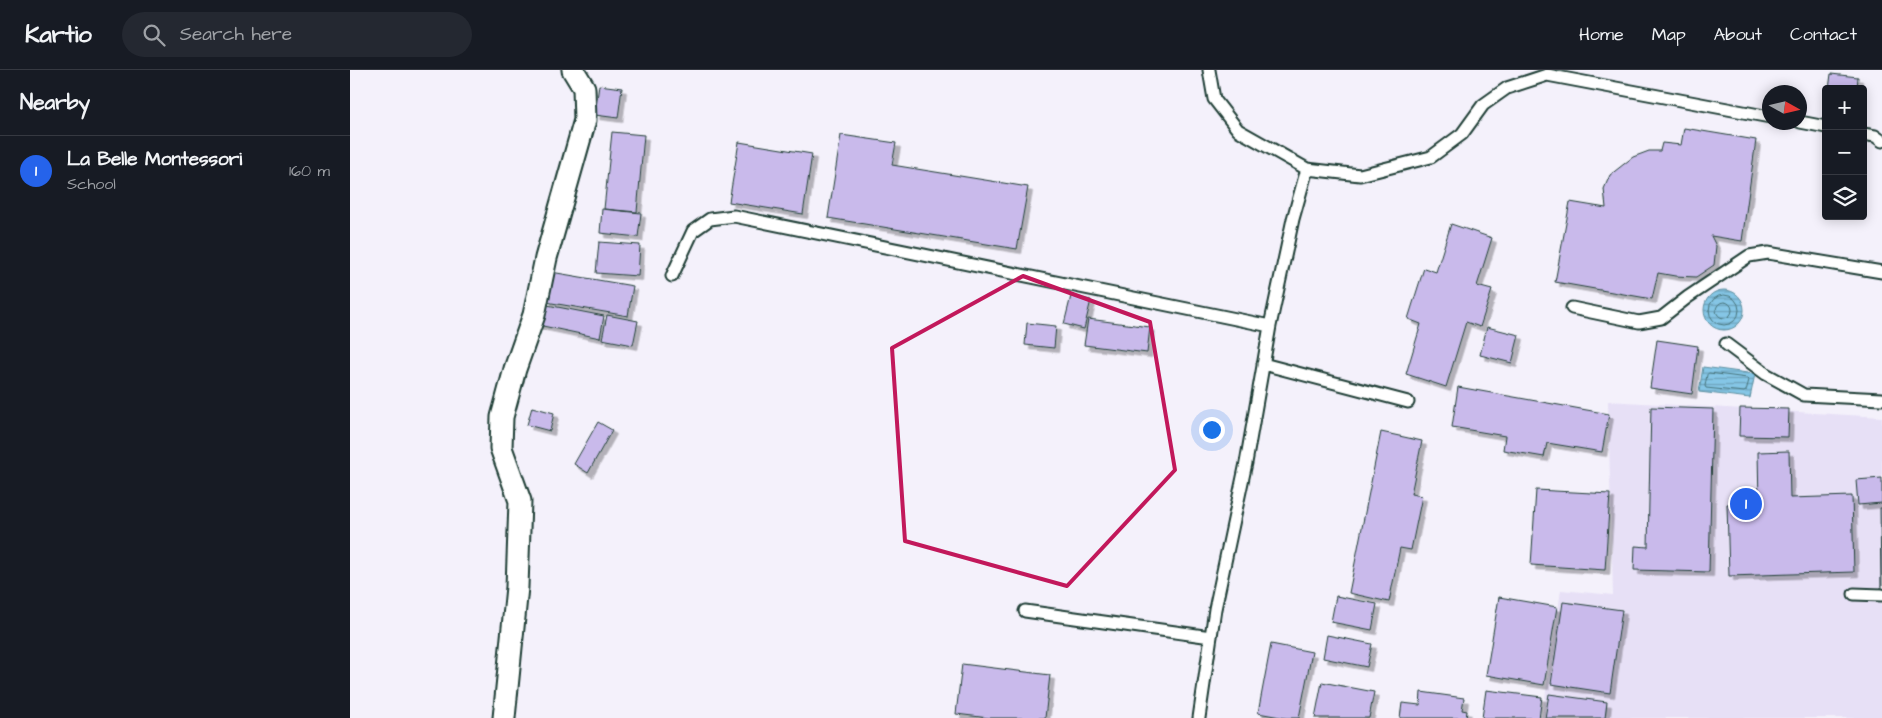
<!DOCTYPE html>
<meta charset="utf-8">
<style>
body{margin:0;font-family:"Architects Daughter",sans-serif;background:#242831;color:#f1f3f6}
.controls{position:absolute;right:15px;top:15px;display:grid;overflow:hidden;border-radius:5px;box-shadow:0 2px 12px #0003}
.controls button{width:45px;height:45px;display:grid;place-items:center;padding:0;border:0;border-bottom:1px solid #363941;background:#171b24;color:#f1f3f6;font:25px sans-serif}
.compass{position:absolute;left:1412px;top:15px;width:45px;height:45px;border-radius:50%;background:#171b24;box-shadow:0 2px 12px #0003;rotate:98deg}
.you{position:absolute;left:861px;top:359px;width:18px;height:18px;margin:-12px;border:4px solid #fff;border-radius:50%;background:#1a73e8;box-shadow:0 0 0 8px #1a73e833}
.badge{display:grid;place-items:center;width:32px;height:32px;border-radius:50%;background:#2563eb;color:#fff;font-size:16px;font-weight:700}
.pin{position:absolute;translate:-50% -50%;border:2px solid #fff;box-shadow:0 1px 5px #0006}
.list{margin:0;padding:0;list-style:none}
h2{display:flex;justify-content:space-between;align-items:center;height:65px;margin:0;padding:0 20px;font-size:21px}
h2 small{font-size:16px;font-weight:400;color:#9ea1a6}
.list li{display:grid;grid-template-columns:32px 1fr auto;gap:15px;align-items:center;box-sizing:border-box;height:70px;padding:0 20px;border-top:1px solid #363941}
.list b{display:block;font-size:19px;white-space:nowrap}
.list p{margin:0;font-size:16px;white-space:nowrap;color:#9ea1a6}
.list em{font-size:16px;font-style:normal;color:#9ea1a6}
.icon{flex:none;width:28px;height:28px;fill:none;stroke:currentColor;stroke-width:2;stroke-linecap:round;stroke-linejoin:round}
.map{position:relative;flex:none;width:1532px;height:648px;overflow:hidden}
header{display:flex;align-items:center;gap:30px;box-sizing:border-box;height:70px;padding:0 25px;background:#171b24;border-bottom:1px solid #363941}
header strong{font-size:24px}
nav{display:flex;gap:28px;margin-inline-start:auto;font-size:18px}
.search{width:350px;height:45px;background:#242831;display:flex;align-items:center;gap:12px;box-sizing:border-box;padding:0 18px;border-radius:28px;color:#9ea1a6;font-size:19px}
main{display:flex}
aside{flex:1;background:#171b24}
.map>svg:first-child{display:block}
.built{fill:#e7e0f6}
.water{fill:url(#water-rules);stroke:#5c8f9f}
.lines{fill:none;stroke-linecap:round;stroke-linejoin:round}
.shore{stroke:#48747b;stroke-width:1}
.building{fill:#c9baeb;stroke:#1f3d34;filter:url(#shadow)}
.service-casing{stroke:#1f3d34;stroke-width:15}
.minor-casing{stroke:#1f3d34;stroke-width:25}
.service{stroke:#fff;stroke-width:11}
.minor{stroke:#fff;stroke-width:21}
.marked{fill:none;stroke:#c2185b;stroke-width:4;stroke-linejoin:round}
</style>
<header>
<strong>Kartio</strong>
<div class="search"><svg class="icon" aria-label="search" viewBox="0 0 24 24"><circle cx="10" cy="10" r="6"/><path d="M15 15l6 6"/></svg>Search here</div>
<nav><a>Home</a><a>Map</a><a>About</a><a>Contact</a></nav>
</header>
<main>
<aside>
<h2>Nearby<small></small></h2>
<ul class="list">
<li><span class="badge">1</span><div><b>La Belle Montessori</b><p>School</p></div><em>160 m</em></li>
</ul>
</aside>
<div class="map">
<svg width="1532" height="648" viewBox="0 0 1532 648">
<defs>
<pattern id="water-rules" width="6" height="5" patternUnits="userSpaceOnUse" patternTransform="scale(1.25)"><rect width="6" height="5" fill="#85c6e6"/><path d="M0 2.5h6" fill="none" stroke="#6ca2bb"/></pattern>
<filter id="shadow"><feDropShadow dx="4.5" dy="4.5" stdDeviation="0" flood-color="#0004"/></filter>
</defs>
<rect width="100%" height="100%" fill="#f4f1fb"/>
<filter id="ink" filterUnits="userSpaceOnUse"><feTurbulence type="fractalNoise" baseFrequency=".02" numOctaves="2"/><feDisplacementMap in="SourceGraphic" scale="10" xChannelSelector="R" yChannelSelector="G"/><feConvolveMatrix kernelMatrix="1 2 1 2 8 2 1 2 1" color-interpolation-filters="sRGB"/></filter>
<g filter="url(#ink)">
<path class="built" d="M1258,331L1532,347V648H1192L1211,520L1263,525Z"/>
<path class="water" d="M1354 240a20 20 0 1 1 40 0a20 20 0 1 1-40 0Z
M1353,297L1405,304L1400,328L1349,322Z"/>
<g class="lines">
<path class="shore" d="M1359 240a15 15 0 1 1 30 0a15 15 0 1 1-30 0Z
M1366 240a8 8 0 1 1 16 0a8 8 0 1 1-16 0Z
M1359,303L1397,308L1399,310L1396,321L1394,322L1356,318L1355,316L1357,305Z"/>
</g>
<path class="building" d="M1481,4L1508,7L1507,19H1479Z
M249,15L272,18L268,48L245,45Z
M1334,58L1406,70L1392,171L1361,166L1366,176L1364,195L1346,207L1325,206L1308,203L1302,229L1205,212L1220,132L1256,138L1254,119L1260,105L1283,87L1299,81H1310L1312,73L1331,75Z
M262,62L294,65L287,142L254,139Z
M491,65L546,73L542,95L678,117L667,179L478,148Z
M389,72L462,84L453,144L379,132Z
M252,139L291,143L288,167L250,163Z
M1101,154L1142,168L1127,216L1142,220L1130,257L1116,252L1096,317L1056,304L1071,254L1058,249L1074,198L1086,202Z
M249,172L290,175L288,206L246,203Z
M201,202L283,216L278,246L196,232Z
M721,226L741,230L734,259L714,254Z
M192,234L254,246L250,268L188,255Z
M257,245L288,251L283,275L252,269Z
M738,249L800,257L797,283L734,275Z
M677,253L706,256L704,278L675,275Z
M1137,257L1169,265L1162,293L1130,285Z
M1307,270L1348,276L1342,324L1300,318Z
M1108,317L1259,344L1252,382L1197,373L1194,387L1153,380L1155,366L1102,357Z
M182,337L204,343L200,361L177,355Z
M1301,337L1363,339L1359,502L1284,500L1285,476L1298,477Z
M1390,338L1439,339L1438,367L1389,366Z
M248,352L262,360L238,403L224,394Z
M1031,362L1072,371L1061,424L1072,426L1061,480L1050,478L1039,532L999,523Z
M1439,381L1440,428L1502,426L1504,502L1379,506L1377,434H1409L1408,382Z
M1532,408V433L1508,435L1506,410Z
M1186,420L1260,424L1255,500L1181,495Z
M1530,438H1532V519H1531Z
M986,526L1027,534L1022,560L981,552Z
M1149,527L1207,537L1194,615L1136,605Z
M1213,532L1272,540L1260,623L1201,614Z
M977,565L1022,574L1017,597L973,588Z
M921,574L962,582L949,648H936L908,643Z
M612,594L700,605L695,648H639L606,644Z
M972,612L1024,622L1019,648H965Z
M1136,620L1192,627L1189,648H1132Z
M1071,622L1114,628L1112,640L1117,641L1116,648H1050L1052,633L1070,635Z
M1199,624L1257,632L1255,648H1195Z"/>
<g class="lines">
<defs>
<path id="service" d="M859,0L864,29L888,60L957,99
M1450,52L1476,57
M1513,64L1525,66L1532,71
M322,206L343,161L360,149L384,146L920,256
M1222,238L1289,252L1311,248L1338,227L1399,186L1418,183L1532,202
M1376,274L1416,304L1454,325L1532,329
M913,294L1058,332
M1504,524L1532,525
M675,541L861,567
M849,648L865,539L896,393L920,256L943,149L957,99L1010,105L1081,87L1112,64L1133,35L1157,18L1197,5L1420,47"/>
<path id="minor" d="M154,648L167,517L170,431L151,378L152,347L165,299L184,245L196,188L235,50L234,18L223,0"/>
</defs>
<use href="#service" class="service-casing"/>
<use href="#minor" class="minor-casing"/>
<use href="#service" class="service"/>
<use href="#minor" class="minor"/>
</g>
</g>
<path class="marked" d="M673,206L800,252L825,400L717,516L555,471L542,278Z"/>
</svg>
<div class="controls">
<button>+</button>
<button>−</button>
<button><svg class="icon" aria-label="layers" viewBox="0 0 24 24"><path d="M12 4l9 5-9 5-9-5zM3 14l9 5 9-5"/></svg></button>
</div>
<svg class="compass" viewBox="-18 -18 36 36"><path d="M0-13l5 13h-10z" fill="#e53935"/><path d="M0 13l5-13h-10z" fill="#9ea1a6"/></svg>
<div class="you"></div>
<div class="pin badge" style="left:1396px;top:434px">1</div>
</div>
</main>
